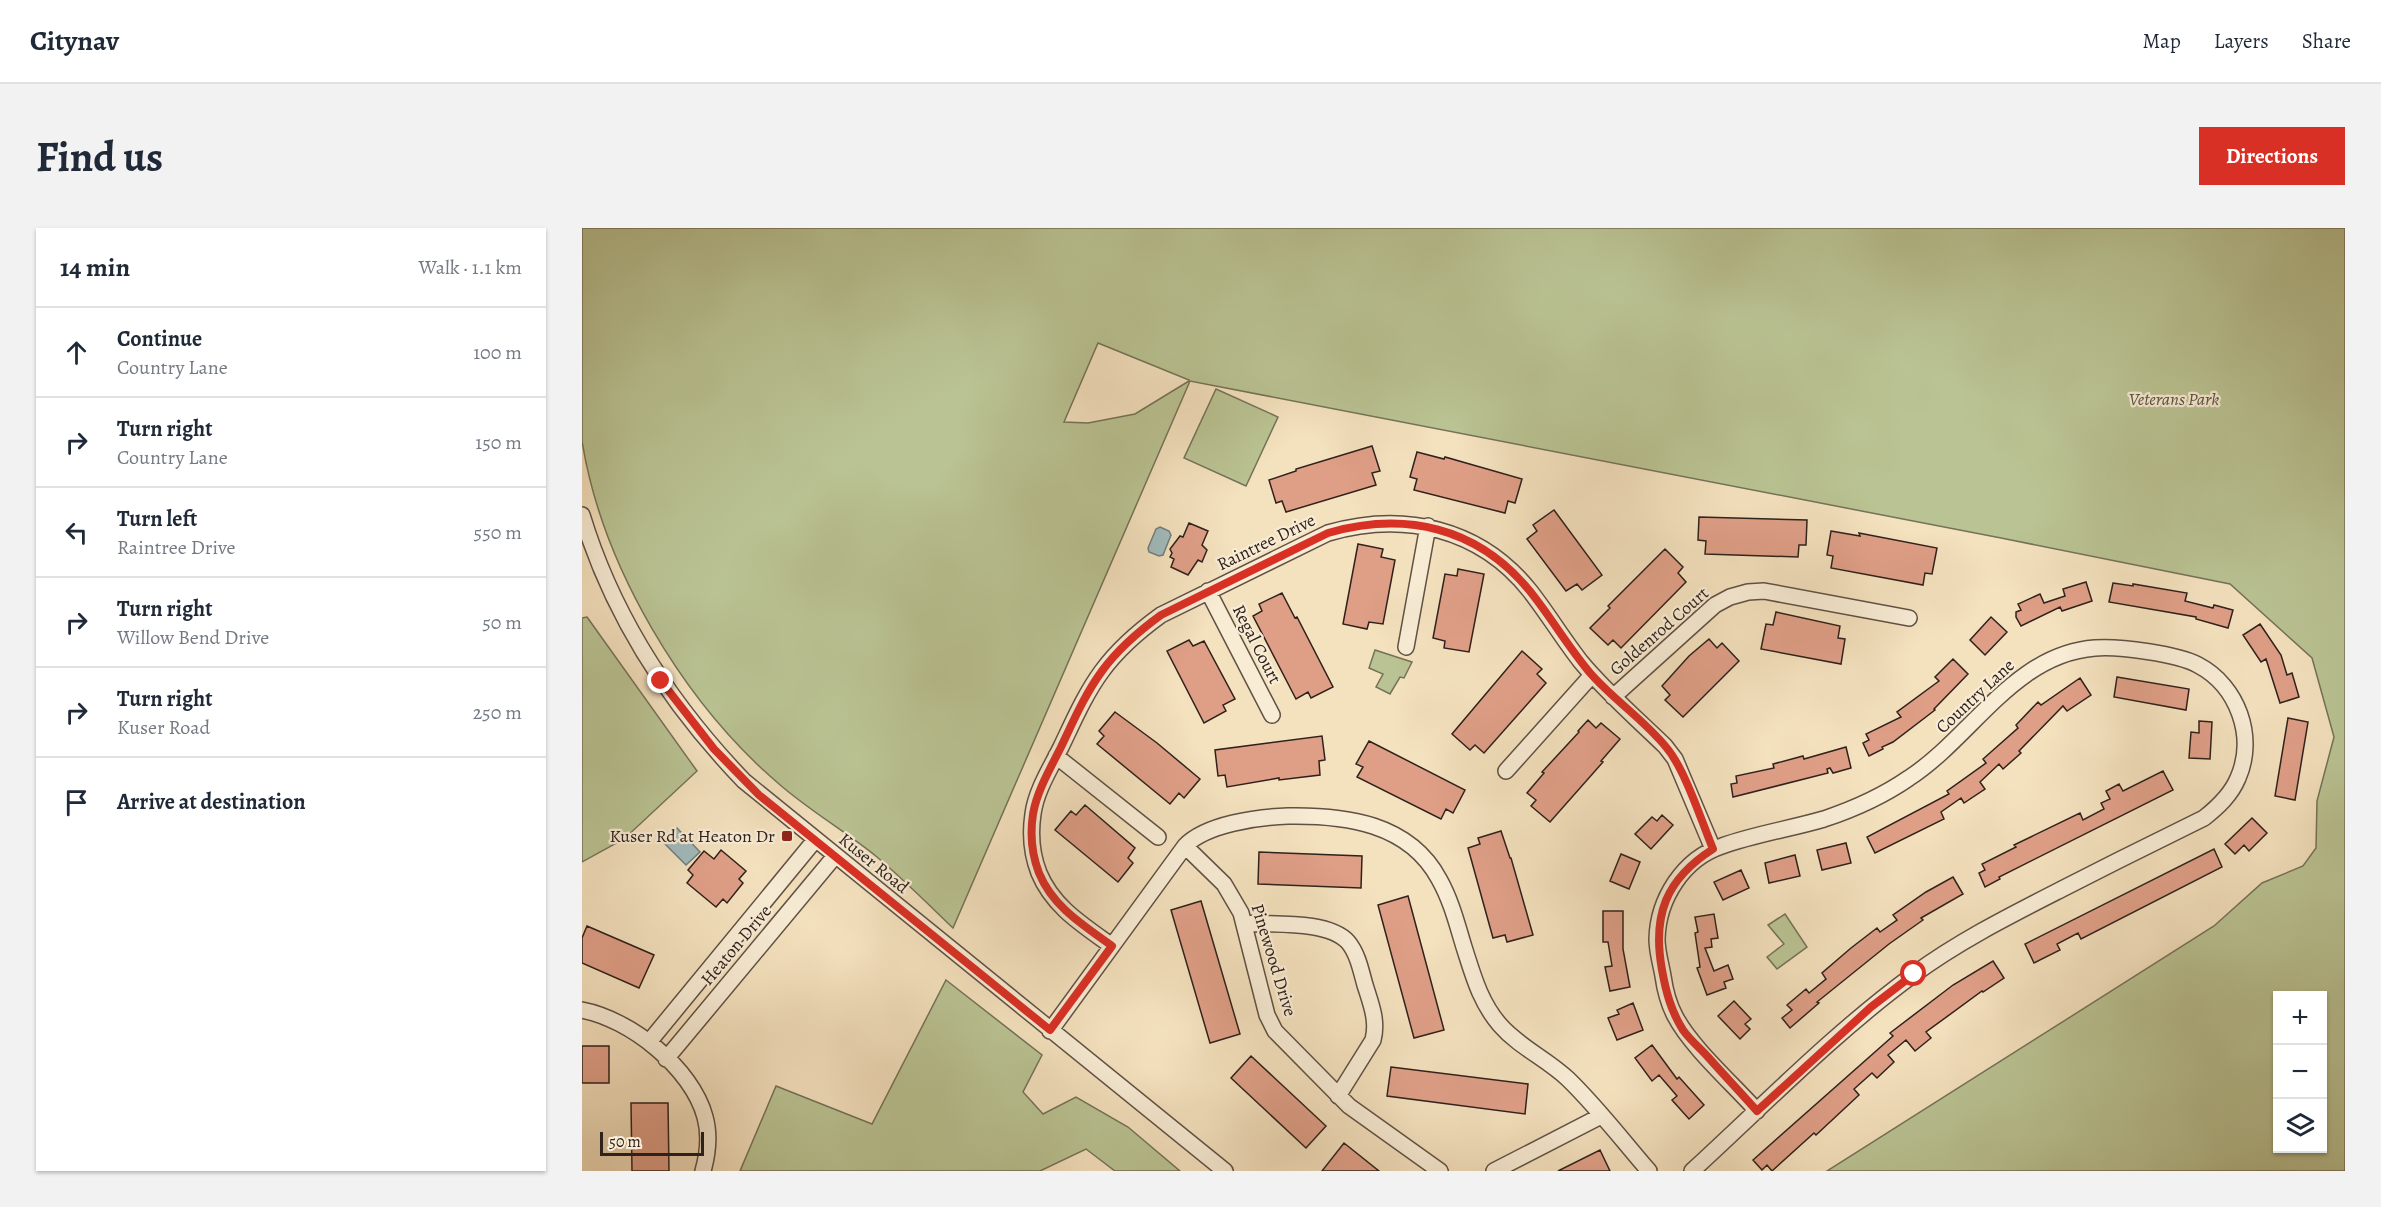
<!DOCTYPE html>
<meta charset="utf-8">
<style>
body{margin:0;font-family:Alegreya,serif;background:#f2f2f3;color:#1f2937}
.controls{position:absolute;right:18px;bottom:18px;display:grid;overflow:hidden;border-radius:0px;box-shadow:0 2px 4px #0004}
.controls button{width:54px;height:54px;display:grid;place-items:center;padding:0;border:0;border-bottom:2px solid #e0e1e3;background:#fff;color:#1f2937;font:30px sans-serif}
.scale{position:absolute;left:18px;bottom:15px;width:104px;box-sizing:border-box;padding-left:6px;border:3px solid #2f211c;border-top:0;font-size:16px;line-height:21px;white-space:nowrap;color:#2f211c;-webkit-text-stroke:4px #f8ecd5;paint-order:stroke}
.stop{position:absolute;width:18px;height:18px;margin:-14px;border:4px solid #d93025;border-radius:50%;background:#fff}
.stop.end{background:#d93025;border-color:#fff;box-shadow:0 2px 6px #0008}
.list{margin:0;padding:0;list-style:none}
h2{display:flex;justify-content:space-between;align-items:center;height:78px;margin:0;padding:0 24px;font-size:26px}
h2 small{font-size:20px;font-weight:400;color:#747a83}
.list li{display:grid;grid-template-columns:39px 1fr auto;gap:18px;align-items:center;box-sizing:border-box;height:90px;padding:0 24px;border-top:2px solid #e0e1e3}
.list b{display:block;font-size:22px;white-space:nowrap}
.list p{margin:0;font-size:20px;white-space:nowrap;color:#747a83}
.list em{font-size:20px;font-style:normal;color:#747a83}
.icon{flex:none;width:33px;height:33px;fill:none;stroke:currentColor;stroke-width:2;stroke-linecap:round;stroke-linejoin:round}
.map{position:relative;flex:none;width:1763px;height:943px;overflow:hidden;border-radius:0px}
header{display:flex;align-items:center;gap:36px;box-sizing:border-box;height:84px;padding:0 30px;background:#fff;border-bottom:2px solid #e0e1e3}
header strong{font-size:28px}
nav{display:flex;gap:33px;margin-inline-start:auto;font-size:21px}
.intro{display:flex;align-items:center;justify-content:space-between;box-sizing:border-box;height:144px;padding:0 36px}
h1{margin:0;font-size:42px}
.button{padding:15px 27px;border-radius:0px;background:#d93025;color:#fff;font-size:21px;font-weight:700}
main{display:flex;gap:36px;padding:0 36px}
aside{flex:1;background:#fff;border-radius:0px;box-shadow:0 2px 4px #0004}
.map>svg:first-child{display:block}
.green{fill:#bac393;stroke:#747258;stroke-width:1.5;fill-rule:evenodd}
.water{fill:#a1bbbd;stroke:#737d7d;stroke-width:1.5}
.building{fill:#df9f87;stroke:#2f211c;stroke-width:1.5}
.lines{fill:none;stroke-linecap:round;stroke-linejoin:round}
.minor-casing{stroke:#605144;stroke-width:18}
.minor{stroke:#f8ecd5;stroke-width:15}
.route{stroke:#d93025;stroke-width:8}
.poi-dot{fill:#8f2418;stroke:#f8ecd5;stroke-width:2}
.labels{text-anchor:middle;stroke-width:4.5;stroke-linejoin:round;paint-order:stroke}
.park-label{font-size:18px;font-style:italic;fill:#595240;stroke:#f8ecd5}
.street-label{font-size:18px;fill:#2f211c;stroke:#f8ecd5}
.poi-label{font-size:18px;fill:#2f211c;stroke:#f8ecd5;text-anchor:end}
</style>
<header>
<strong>Citynav</strong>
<nav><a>Map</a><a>Layers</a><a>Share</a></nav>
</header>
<div class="intro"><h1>Find us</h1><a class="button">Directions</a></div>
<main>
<aside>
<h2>14 min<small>Walk · 1.1 km</small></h2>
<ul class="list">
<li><svg class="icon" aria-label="ahead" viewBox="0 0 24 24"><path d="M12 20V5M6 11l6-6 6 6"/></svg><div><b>Continue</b><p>Country Lane</p></div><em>100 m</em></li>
<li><svg class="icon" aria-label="right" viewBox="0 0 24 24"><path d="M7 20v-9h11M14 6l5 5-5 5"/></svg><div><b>Turn right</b><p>Country Lane</p></div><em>150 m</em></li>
<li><svg class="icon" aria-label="left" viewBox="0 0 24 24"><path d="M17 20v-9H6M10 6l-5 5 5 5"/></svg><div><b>Turn left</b><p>Raintree Drive</p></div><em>550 m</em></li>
<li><svg class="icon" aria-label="right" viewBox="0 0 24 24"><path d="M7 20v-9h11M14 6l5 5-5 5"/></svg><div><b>Turn right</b><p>Willow Bend Drive</p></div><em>50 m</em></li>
<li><svg class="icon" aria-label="right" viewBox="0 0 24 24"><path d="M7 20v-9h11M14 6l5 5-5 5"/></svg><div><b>Turn right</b><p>Kuser Road</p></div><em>250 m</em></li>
<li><svg class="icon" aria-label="arrive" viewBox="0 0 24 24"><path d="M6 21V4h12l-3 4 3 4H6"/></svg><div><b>Arrive at destination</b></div></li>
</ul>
</aside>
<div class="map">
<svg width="1763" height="943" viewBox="0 0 1763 943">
<rect width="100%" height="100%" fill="#f4e1be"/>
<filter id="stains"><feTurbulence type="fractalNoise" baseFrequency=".00333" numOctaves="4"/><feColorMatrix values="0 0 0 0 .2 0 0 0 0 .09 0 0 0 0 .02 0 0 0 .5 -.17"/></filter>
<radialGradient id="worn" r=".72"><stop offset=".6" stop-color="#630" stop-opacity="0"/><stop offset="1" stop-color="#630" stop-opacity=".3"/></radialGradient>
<path class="green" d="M0,0H1763V943H1245L1632,698L1680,655L1721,638L1734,620L1735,573L1752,509L1730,430L1648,356L1419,310L608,153L371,700C346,676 321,651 295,629C263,603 228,583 197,556C101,474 20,338 0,213C0,191 0,167 0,145C0,97 0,48 0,0ZM516,115L607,152V153L553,186L506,195L482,194ZM1696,768H1740V920H1696Z
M634,161L696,189L664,258L602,230Z
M5,389L115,543L42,611L0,634V390Z
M793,422L830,434L822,450L818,449L808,466L794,459L801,446L787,440Z
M1203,686L1225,719L1195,741L1185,729L1202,716L1186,697Z
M364,752L460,827L441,864L461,886L494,869L546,899L598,943H533L504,921L458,943H158L194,858L290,896Z"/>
<path class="water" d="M578,299L587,303L589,307L581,327L577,328L567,324L566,320L574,301Z
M95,600L118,624L104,637L81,614Z"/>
<path class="building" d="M790,218L798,243L790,245L794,257L704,284L700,273L694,275L687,252L714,243V241Z
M835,224L862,231L863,229L940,251L933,275L926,273L923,285L832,262L835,251L828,249Z
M972,282L1020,347L1000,362L995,356L984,363L945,311L955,303L951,297Z
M1117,289L1225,292L1224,317H1217L1216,329L1123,326L1124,313L1116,312Z
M607,295L626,303L620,317L625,322L620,334L616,332L606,347L589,339L592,331L588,329L590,325L588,321L598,308L601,309Z
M1249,303L1278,308L1277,305L1355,320L1350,346L1343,345L1341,357L1249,340L1251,328L1245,327Z
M776,316L801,321L799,329L813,332L801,396L787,394L785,401L761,396Z
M1083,321L1101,339L1096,345L1104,354L1039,420L1031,412L1026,417L1008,400L1028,380L1026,378Z
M876,341L902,346L887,424L862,420L863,413L851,410L863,346L875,348Z
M1504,354L1510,373L1480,383L1478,379L1439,398L1434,389V384L1439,382L1436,376L1458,366L1462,375L1483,368L1481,361Z
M1531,355L1551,358V356L1605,365L1603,373L1631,380L1632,377L1651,382L1646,400L1614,391V389L1527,374Z
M700,365L713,390L715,389L751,459L729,470L726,464L714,471L671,388L680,383L677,376Z
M1194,384L1258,398L1256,410L1263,411L1259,436L1179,421L1184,396L1191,397Z
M1409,389L1425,404L1403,427L1388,412Z
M1678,396L1699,427L1705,447L1710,445L1717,469L1698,475L1684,431L1679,434L1661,407Z
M1127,411L1135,420L1140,415L1157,433L1101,489L1083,472L1088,467L1080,458L1107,428Z
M607,412L611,418L622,413L653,471L641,477L644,483L622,495L585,423Z
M940,423L960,441L955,446L964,455L902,525L893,517L888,522L870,506Z
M1371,431L1386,446L1352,481L1353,482L1311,514L1300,519L1301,521L1287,528L1281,515L1287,512L1284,506L1319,489L1315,484L1357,453L1353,449Z
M1535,449L1607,461L1604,482L1532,469Z
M1498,450L1509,467L1485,483L1481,478L1437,523L1439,525L1421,541L1417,536L1398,554L1403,561L1382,575L1379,570L1359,584L1362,591L1293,625L1285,609L1367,566L1365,563L1404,535L1401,531L1436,500L1434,497L1456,474L1459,477Z
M533,484L575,515L618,551L602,570L597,565L588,576L515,516L522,508L517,503Z
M1706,490L1726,494L1713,572L1693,568Z
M1006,492L1014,500L1019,495L1038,511L1019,533L1021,534L968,594L949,578L954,572L945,565L962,545L960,544L997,504L996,503Z
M1617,493L1630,494L1628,531L1607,530L1609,504L1617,505Z
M740,508L743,532L737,533L738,547L697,552V550L645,559L643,547L636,548L633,522Z
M787,513L883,562L871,585L864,581L859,591L775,549L781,539L774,536Z
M1264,519L1269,540L1251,545L1248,540L1245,541L1246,545L1151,569L1149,556L1155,555L1154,548L1192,540L1191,536L1221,528L1222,531Z
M1581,543L1591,562L1417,649L1418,651L1403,659L1397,645L1403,642L1400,636L1434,619L1432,617L1498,585L1501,592L1522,581L1519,575L1528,571L1524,563L1537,556L1541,563Z
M503,577L553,620L546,630L551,635L536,654L473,602L489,583L494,587Z
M1080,587L1091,597L1069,621L1053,606L1070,589L1075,593Z
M1670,590L1685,605L1667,623L1662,617L1653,626L1643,616Z
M919,603L928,630H929L951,707L925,714L923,707L911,710L886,620L898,616L896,610Z
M1264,615L1269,635L1240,642L1235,622Z
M1632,621L1640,639L1499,711L1496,705L1475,716L1478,722L1452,735L1443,716Z
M139,622L164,643L157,651L161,655L145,675L141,671L134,679L105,655L111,647L106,642L122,623L132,631Z
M677,624L780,628L779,660L676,656Z
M1039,626L1058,634L1047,661L1028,653Z
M1213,627L1218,648L1187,655L1183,635Z
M1159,642L1167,660L1141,672L1132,654Z
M1371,649L1381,666L1339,690L1341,692L1307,716L1235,774L1237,775L1208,800L1200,790L1210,782L1205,777L1224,761L1227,765L1244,751L1240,745L1269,720L1295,700L1298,704L1315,692L1311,687L1344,664Z
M826,668L862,802L832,810L796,677Z
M619,673L658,806L628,815L589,682Z
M1021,683H1041V721L1048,759L1028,763L1023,739L1030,738L1026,714H1021Z
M1132,686L1136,710L1129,711L1130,719L1123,720L1132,743L1146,737L1151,751L1142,754L1144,760L1125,767L1115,740L1118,739L1113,705L1116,704L1113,689Z
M5,698L72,727L57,760L0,735V710Z
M1411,733L1422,750L1401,764L1400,763L1344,804L1349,810L1333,823L1324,812L1306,827L1312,834L1295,850L1290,845L1272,861L1277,867L1234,907L1232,905L1190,943L1185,937L1180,942L1171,932L1311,808L1308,805L1371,757Z
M1152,773L1169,791L1163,796L1168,801L1158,811L1136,788Z
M1051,775L1061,802L1035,812L1026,790L1037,786L1035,782Z
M1070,817L1095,851L1097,849L1122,877L1107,891L1090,872L1095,868L1077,847L1070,853L1053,830Z
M0,818H27V855H0Z
M669,828L744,898L724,920L649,850Z
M809,839L946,856L943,886L805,868Z
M49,875H86L87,943H50Z
M762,915L797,943H740Z
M1018,922L1028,943H976Z"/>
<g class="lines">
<defs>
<path id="minor" d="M0,287C31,389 88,476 162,553L643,943
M626,363L690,487
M824,419L846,298
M1031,469L1133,377L1148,369L1166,364L1182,363L1327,390
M474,528L576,609
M924,543L1010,447
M603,618L642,656L659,685L685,787L693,803L767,878L858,943
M662,695C691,697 746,692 766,714C776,726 779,743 783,757C789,776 796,793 791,812L756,868
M530,718C501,697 471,679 457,645C450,627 448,606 451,586C454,563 468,541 479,519C491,494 503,466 520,443C536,421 557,403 579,387L746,305C822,283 898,300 948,363C966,386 981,411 999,434C1024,464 1054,490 1083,518L1093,531L1131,621
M0,782C48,791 110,840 123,889C128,907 126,925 121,943
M468,803L603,618C624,596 676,589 706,588C763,587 827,595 857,651C869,672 875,696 882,719C891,747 898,774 918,797C937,819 965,831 986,851C1015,879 1041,913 1067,943
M67,814L233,612
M84,831L253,628
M912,943L1019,888
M1110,943C1181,878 1253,804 1331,747C1377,713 1429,687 1480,661C1527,637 1575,613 1622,590C1636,579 1649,567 1656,550C1674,509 1656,458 1616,437C1596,426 1537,418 1513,420C1432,426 1390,509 1327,550C1301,568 1272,581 1242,591C1208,601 1173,606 1140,618C1101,631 1076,671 1075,711C1075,724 1079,736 1081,748C1083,762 1086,775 1093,788C1109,819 1151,856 1175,883"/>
</defs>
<use href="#minor" class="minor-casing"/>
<use href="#minor" class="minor"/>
</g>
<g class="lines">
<path class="route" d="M79,453L132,521L177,567L468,802L530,718C501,697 471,679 457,645C450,627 448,606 451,586C455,563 468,541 479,519C491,494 503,466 520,443C536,421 557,403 579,387L746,305C823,283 895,299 947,362C969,389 986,419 1009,446C1032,472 1062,492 1084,519C1103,541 1119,592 1131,621C1084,651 1070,687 1080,742C1084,764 1089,783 1101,802C1108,812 1118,820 1126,829C1142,847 1159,865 1175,883L1289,779L1332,746"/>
</g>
<rect class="poi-dot" x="199" y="602" width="12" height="12" rx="3"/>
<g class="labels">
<g class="park-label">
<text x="1592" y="177">Veterans Park</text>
</g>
<g class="street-label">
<text transform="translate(684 314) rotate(-26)" y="6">Raintree Drive</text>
<text transform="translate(1077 403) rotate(-41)" y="6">Goldenrod Court</text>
<text transform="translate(675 416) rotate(63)" y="6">Regal Court</text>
<text transform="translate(1393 468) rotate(-43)" y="6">Country Lane</text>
<text transform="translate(292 635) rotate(39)" y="6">Kuser Road</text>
<text transform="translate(154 717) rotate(-50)" y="6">Heaton Drive</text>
<text transform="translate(692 732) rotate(73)" y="6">Pinewood Drive</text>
</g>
<g class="poi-label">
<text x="193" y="614">Kuser Rd at Heaton Dr</text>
</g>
</g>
<rect width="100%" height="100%" filter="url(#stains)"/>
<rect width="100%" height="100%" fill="url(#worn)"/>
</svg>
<div class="controls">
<button>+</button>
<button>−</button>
<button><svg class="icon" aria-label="layers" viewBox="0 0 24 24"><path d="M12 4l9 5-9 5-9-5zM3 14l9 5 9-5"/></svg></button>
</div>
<div class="scale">50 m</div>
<div class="stop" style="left:1332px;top:746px"></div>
<div class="stop end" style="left:79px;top:453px"></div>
</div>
</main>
